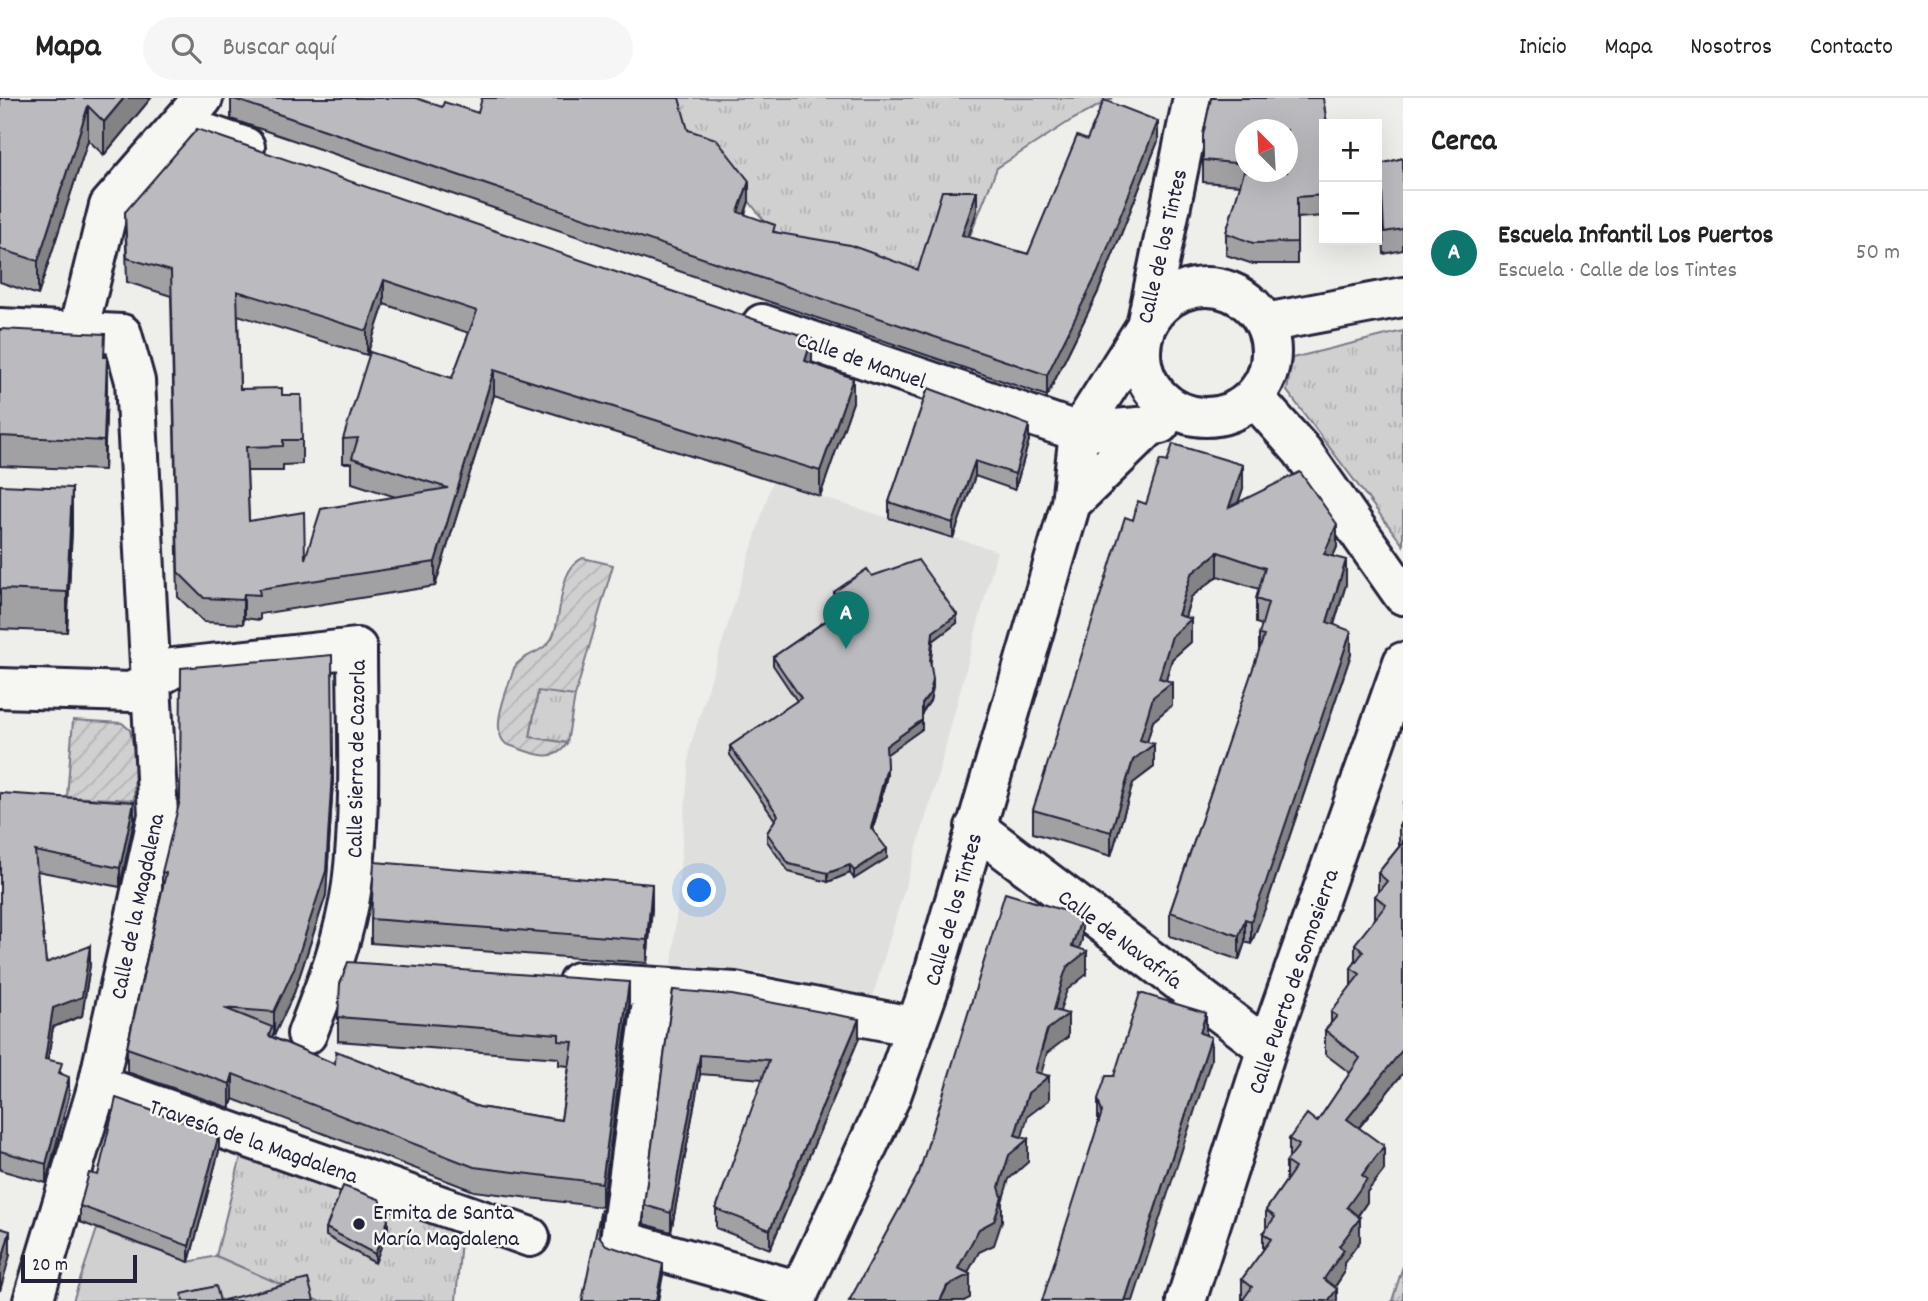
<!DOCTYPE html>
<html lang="es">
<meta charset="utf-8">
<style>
body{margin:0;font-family:Dekko,sans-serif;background:#f6f6f6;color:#222}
.controls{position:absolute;right:21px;top:21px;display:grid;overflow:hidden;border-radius:0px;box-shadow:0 7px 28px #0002}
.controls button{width:63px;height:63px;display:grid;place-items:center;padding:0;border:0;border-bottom:2px solid #e0e0e0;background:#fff;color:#222;font:35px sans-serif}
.compass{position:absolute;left:1235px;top:21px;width:63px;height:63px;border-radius:50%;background:#fff;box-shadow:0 7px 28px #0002;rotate:336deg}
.scale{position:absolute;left:21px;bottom:18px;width:116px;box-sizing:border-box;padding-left:7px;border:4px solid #22223b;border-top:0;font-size:19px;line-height:24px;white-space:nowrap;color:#22223b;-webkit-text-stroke:5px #f6f6f2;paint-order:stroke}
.you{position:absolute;left:700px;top:793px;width:24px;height:24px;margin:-18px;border:5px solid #fff;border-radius:50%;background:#1a73e8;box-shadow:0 0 0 10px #1a73e833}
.badge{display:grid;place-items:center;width:46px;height:46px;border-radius:50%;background:#0f766e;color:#fff;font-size:23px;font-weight:700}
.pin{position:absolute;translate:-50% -58px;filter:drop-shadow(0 2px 4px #0008)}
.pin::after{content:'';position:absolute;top:37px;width:24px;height:21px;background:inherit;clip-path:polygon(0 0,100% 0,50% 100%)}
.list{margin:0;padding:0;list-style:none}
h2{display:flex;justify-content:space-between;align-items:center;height:91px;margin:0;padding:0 28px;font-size:30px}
h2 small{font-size:23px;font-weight:400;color:#767676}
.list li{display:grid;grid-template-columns:46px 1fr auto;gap:21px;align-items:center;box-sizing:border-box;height:126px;padding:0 28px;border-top:2px solid #e0e0e0}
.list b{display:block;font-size:26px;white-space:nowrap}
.list p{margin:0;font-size:23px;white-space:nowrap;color:#767676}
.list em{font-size:23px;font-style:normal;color:#767676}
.icon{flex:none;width:38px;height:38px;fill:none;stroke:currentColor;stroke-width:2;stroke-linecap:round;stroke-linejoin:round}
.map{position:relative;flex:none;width:1403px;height:1203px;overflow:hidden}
header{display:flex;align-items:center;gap:42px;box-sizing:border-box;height:98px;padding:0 35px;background:#fff;border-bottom:2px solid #e0e0e0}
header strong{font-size:33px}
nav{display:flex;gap:38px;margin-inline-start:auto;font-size:24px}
.search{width:490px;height:63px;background:#f6f6f6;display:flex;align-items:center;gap:18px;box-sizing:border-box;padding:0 24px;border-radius:38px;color:#767676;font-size:26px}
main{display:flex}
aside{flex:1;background:#fff}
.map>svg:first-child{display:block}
.built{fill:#dfdfde}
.grass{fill:url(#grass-tufts);stroke:#797986;stroke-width:2}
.garden{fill:url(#garden-furrows);stroke:#797986;stroke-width:2}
.pitch{fill:#d0d0d1;stroke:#797986;stroke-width:2}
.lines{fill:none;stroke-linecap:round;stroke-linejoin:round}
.minor-casing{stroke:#22223b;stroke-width:44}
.minor{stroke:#f6f6f2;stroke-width:38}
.wall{fill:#a1a1a4;stroke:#22223b;stroke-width:2;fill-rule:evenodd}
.shaded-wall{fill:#838386;stroke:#22223b;stroke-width:2}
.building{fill:#bbbbbf;stroke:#22223b;stroke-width:2;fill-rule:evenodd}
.poi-dot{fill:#22223b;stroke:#f6f6f2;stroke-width:2.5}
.labels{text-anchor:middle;stroke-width:5;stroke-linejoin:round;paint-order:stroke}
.street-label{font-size:23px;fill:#22223b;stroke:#f6f6f2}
.poi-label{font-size:23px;fill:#22223b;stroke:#f6f6f2;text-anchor:start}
</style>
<header>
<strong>Mapa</strong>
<div class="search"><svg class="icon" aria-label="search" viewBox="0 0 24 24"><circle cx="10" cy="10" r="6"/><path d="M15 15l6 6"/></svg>Buscar aquí</div>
<nav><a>Inicio</a><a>Mapa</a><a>Nosotros</a><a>Contacto</a></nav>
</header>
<main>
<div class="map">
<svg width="1403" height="1203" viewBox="0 0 1403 1203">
<defs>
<pattern id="grass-tufts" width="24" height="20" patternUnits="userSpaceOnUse" patternTransform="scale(1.75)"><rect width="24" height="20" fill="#d0d0d1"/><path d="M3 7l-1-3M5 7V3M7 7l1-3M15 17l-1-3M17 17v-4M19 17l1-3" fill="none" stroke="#b2b2b4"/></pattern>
<pattern id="garden-furrows" width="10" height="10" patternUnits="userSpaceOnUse" patternTransform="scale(1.75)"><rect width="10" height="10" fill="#d0d0d1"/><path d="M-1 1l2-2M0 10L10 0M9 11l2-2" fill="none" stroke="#b2b2b4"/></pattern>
</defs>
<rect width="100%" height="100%" fill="#eeeeeb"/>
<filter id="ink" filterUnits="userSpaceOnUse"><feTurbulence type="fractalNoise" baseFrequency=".0143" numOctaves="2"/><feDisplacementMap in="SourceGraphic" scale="14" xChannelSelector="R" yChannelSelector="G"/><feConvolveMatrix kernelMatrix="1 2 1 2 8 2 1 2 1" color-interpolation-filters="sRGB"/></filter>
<g filter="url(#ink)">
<path class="built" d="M772,384L997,453L936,685L872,900L758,874L672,868L690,649Z"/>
<path class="grass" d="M670,0H1113L1070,23L997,70L962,158L1010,172L971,277L830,229L854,155L779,142L734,84L681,30Z
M1403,233V447L1287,293L1292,260Z
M538,592L575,598L567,645L530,639Z
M242,1054L462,1128L456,1203H318L216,1158Z
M1403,1168V1203H1392Z"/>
<path class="garden" d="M583,460L613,467L575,598L538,593L530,639L567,645C554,669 525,652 506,646C488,631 509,589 514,570C523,555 543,556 552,540C564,517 556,472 583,460Z
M73,622L122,625L130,632L135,657L134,702L67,699Z"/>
<path class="pitch" d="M97,1131L189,1164L216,1158L318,1203H73Z"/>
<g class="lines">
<defs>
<path id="minor" d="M181,27L245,49
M1141 254a65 65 0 1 1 130 0a65 65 0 1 1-130 0Z
M1265,225L1403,199
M762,226L1079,334L1150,328
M0,230L122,236L135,283L158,717L98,987L33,1203
M78,233L109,108L203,0
M1254,299L1302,353L1403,497
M1071,405L1150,328L1160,326
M0,590L132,594L173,570L357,550C357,628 362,708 352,787C345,839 326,887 307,936
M975,729L1267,950
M578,884L735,894L916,929
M654,890L620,1142L800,1193
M98,987L530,1139
M795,1203L891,998L930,888L1071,405L1079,334L1146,228L1193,0
M1186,1203L1267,950L1403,564"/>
</defs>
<use href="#minor" class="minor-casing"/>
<use href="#minor" class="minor"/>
</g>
<path class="wall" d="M0,0H151L104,57L88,42L38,197L0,184Z
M1211,0H1323L1327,26H1324V118L1297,120V166H1253L1226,157V135L1241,87L1203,84V37ZM1245,32H1287V74H1245Z
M231,1L442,9L478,15L688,32L749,103L745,117L775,134L918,172L977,113L968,139L1028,156L1087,42L1158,43L1098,194L1047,298L231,21Z
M1403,60V152L1384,156L1382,114L1377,115V67Z
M125,114L812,265L853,304L820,398L494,297L435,488L260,516V522L244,520L243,526L204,524L178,499L171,198L127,184ZM384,206L469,235L452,280L343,341V365H352V385L396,399L305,461L249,423L247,373H283V367L302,366V342L282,297L240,291L238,217L367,257Z
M0,231L105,259L107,289L104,372L0,368Z
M928,290L1029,342L1015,392L975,378L953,440L889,420V404Z
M0,387L72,430L67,534L0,531Z
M1243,390L1238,405L1337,449L1333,458L1346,486L1334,527L1351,556L1266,808L1251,846L1245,844L1239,862L1170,838V814L1259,554V537L1262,527L1256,525V501L1259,491L1218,478L1191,499L1185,519L1191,544L1172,561L1166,582L1172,607L1153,623L1147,644L1154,669L1133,685L1111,758L1033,735V712L1133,422L1146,406Z
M872,478L957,525L933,543L930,566L933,589L930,603L922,614V631L886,656L887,677L873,732L887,760L854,781L850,775L828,784L789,774L767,743V735L775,722L730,657V648L797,603L773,567V559L841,512L834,502V494Z
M333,682L326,797L294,895L272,939L335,966L479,1009L561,1022L569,968L559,967V960L338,943V919L629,908L602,1109L474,1093L233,1001L230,1010L127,974V950L162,791V774Z
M0,695L134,723L120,789L37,773L46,865L90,867L82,918L53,929L48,961L62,976L69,998L46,1085L0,1072Z
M1403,703V975L1359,1030L1384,1072L1367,1094V1104L1358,1118L1360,1143L1344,1165V1175L1335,1189L1337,1203H1242V1181L1263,1152V1135L1266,1131V1112L1286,1083V1064L1289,1060V1041L1317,1024L1350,975L1325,956V932L1331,925V914L1351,888V870L1355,865V846L1375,821V798L1378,794V775L1399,749V727L1402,723Z
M652,810L647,865L371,845V821Z
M673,892L859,940L770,1151L716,1130V1111L763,981L700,976L671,1134L644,1126V1107Z
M1206,937L1211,962L1098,1025V1001L1114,978Z
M219,1053L189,1164L80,1124V1108Z
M326,1130H388L375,1165L326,1138Z"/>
<path class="shaded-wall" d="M124,0H151L104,57V24Z
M88,8V42L38,197V163Z
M1158,23V43L1098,194L1047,298V277Z
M749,83V103L738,135V114Z
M977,93V113L962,157V137Z
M384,182V206L367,257V233Z
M812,241V266L805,263Z
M107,259V289L104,372V343Z
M494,272V297L435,488V464Z
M853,280V304L820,398V373Z
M1029,327V342L1015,392V376Z
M975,363V378L953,440V425Z
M1243,367V390L1229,433V409Z
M72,390V430L67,534V494Z
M1337,426V449L1324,479V456Z
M1218,454V478L1191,499L1182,529L1191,521V544L1172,561L1163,591L1172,584V607L1153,623L1144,654L1154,646V669L1133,685L1111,758V734L1191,476Z
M1346,462V486L1327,548V524Z
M244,496V520L243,526V502Z
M957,517V525L933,543L930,571L933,534Z
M1351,533V556L1266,808L1251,846V823Z
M933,581V589L930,603L922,615V606Z
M922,622V631L886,657V648Z
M333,658V682L326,797L294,895L274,938V914Z
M887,669V677L871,738V730Z
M134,704V723L120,789V770Z
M887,751V760L854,781V773Z
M850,767V775L828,784V775Z
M652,786V810L647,865V842Z
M1082,818V842L1075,862L1087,853V876L1067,892L1063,903L1057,924L1068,916V939L1047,955L1038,987L1049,978V1002L1028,1018L1019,1049L1028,1041V1064L1009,1081L1002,1104V1123L994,1147L979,1154L966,1178L970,1176V1200L964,1203H940L999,1089L1054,912L1072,848Z
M1245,821V844L1239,862V838Z
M90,848V867L82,918L53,929L45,980V961L53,910Z
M629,884V908L602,1109V1085Z
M1206,915V939L1200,935Z
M859,921V940L770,1151V1132Z
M1211,939V962L1133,1203H1125Z
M1403,951V975L1347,1044V1021Z
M700,957V976L671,1134V1115Z
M233,976V1001L230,1010V986Z
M69,979V998L46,1085V1066Z
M219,1036V1053L189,1164V1148Z
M1384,1048V1072L1367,1094V1104L1347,1133V1109L1362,1077Z
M1360,1120V1143L1344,1165V1175L1325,1203L1324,1181L1339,1148Z
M388,1122V1130L375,1165V1156Z
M10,1133V1157L0,1193V1169Z
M663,1166V1177L658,1203H656Z
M1337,1191V1203H1328Z"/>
<path class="building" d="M0,0H124L104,24L88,8L38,163L0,151Z
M231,0H416L442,9L444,4L478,15L482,0H679L688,32L716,41L749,83L738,114L775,127L773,134L850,147L918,172L942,93H977L962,137L1028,156L1077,38L1087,42L1104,2L1158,23L1098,174L1047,277Z
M1211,0H1323L1327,26H1324V97L1297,99V144L1253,145L1226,135L1245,70V74H1287V32H1245V66L1203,62V37Z
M197,31L812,241L805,263L853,280L820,373L494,272L435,464L259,491L260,497L244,496L243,502L204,500L178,474L171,173L127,160L125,114ZM384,182L477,213L452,280L370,254L343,341L358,340L352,360L448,390L321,411L305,461L304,414L249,423L246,349L283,348V342H302L301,297H282V290L240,291L237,193L367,233Z
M1403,60V131L1384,134L1382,93H1377V67Z
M0,231L105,236L104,259H107L104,343L0,338Z
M928,290L1029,327L1015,376L975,363L953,425L889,404Z
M1173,346L1243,367L1229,409L1300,374L1337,426L1324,456L1346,462L1327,524L1351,533L1266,784L1251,823L1245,821L1239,838L1170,814L1264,538L1259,537L1268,505L1256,501L1265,470L1218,454L1191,476L1178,517L1191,521L1172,538L1159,580L1172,584L1153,599L1140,642L1154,646L1133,662L1111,734L1033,712L1125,419L1133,422L1138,403L1146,406L1160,362L1167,364Z
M0,387L72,390L67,494L0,491Z
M918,462L957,517L933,534L930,563L933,581L930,595L922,606V622L886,648L887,669L871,730L887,751L854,773L850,767L828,775L789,766L767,735L778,717L730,648L801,600L773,559L845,510L834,494L867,471L872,478Z
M332,557L333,658L326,773L294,871L274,914L224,910L272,929L269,938L335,966L336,953L479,1009L561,1022L573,944L559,943V936L338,919L340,886L348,864L629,884L602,1085L474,1069L233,976L230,986L127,950L166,775L162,774L180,702L181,570Z
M0,695L134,704L120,770L35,753L46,865L90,848L82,899L53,910L45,961L62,965L59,975L69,979L46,1066L0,1053Z
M1403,722V730L1399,727Z
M1403,744V951L1347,1021L1384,1048L1362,1077L1367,1081L1347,1109L1360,1120L1339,1148L1344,1152L1324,1181L1337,1191L1328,1203H1242L1252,1189L1242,1181L1271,1141L1263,1135L1275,1119L1266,1112L1295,1070L1286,1064L1299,1047L1289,1041L1307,1016L1317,1024L1360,960L1325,932L1337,918L1331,914L1360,876L1351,870L1363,854L1355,846L1386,807L1375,798L1387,783L1378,775Z
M374,764L652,786L647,842L371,821Z
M1005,795L1082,818L1072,848L1087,853L1067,869L1063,880L1054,912L1068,916L1047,932L1035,974L1049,978L1028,995L1015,1037L1028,1041L1009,1057L999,1089L1002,1099L994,1123L979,1131L958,1170L970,1176L947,1188L940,1203H849L919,1075Z
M673,892L732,897L859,921L770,1132L716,1111L769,962L700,957L671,1115L644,1107Z
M1140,895L1206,915L1200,935L1211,939L1125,1203H1042L1102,1014L1098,1001L1106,978H1114Z
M116,1000L219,1036L189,1148L80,1108L89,1075L98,1077Z
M343,1088L379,1101L388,1122L375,1156L326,1130Z
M601,1111L599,1138L606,1147L663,1166L656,1203H582Z
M0,1130L10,1133L0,1169Z
M308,1181L314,1203H220Z
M216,1188L220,1203H183L182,1196Z"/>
</g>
<circle class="poi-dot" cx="359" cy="1126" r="7"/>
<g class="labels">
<g class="street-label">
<text transform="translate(1161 148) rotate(-77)" y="8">Calle de los Tintes</text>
<text transform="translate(862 261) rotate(19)" y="8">Calle de Manuel</text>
<text transform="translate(355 661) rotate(-89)" y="8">Calle Sierra de Cazorla</text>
<text transform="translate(136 808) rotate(-78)" y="8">Calle de la Magdalena</text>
<text transform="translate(952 811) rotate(-74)" y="8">Calle de los Tintes</text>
<text transform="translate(1121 840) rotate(37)" y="8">Calle de Navafría</text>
<text transform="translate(1292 883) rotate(-71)" y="8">Calle Puerto de Somosierra</text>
<text transform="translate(254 1042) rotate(19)" y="8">Travesía de la Magdalena</text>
</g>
<g class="poi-label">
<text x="373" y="1121">Ermita de Santa<tspan x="373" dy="26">María Magdalena</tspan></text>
</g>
</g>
</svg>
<div class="controls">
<button>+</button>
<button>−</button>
</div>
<svg class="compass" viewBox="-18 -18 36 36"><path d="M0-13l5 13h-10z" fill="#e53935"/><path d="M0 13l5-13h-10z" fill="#767676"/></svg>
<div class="scale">20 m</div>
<div class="you"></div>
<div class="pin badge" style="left:846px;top:551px">A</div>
</div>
<aside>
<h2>Cerca<small></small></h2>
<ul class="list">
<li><span class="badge">A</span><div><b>Escuela Infantil Los Puertos</b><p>Escuela · Calle de los Tintes</p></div><em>50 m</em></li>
</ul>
</aside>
</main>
